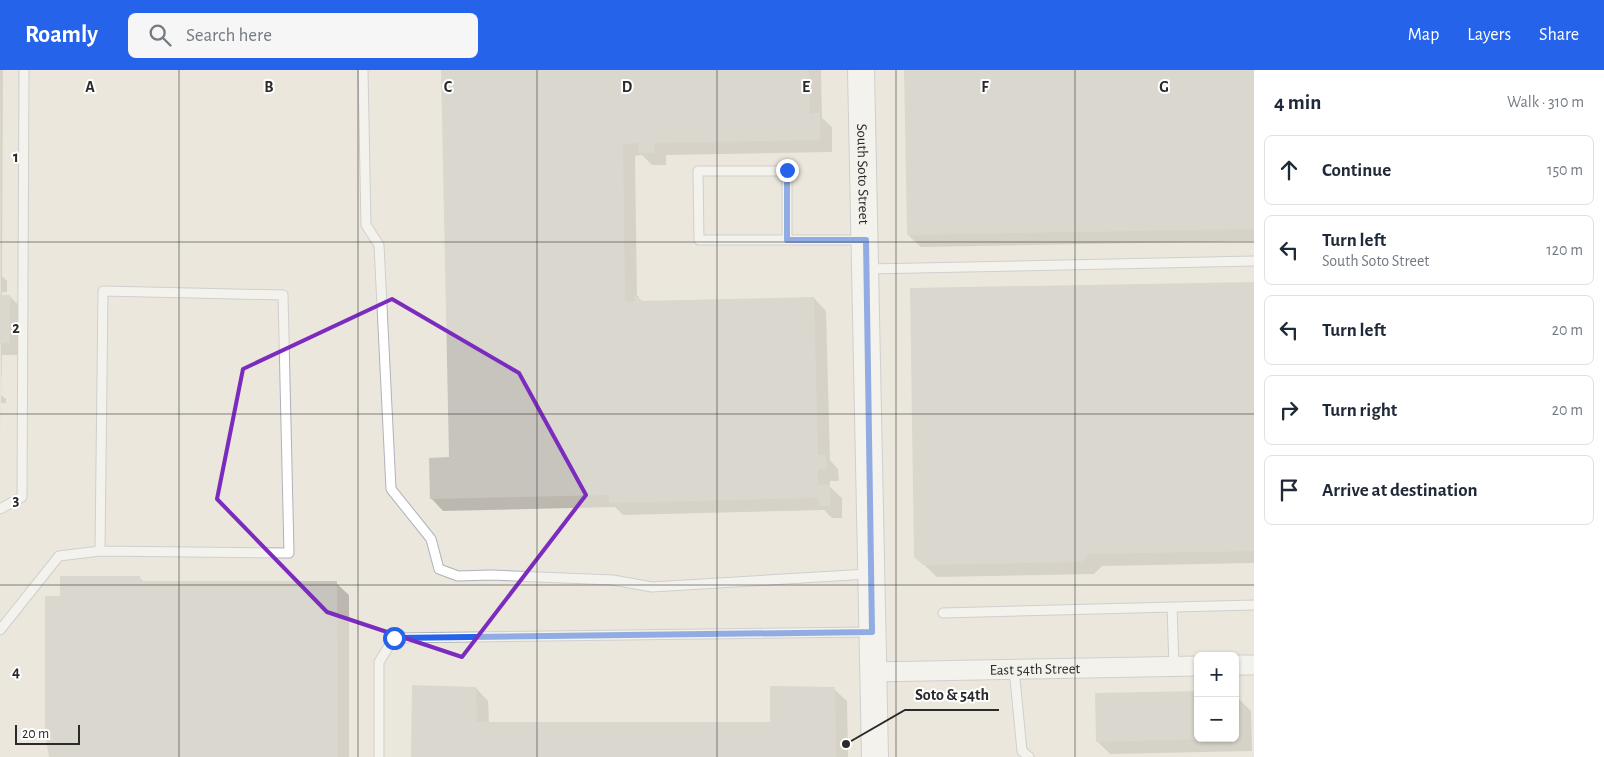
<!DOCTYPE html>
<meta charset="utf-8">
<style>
body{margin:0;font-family:"Alegreya Sans",sans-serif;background:#f6f6f7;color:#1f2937}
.controls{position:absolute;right:15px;bottom:15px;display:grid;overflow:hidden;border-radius:8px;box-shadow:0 1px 4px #0004}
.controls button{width:45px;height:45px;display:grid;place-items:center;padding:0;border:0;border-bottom:1px solid #e0e1e3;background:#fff;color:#1f2937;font:25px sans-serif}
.scale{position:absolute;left:15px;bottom:12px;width:65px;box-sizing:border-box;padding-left:5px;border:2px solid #2a2a2a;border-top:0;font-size:14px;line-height:18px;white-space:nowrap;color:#2a2a2a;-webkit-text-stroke:4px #fff;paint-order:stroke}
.stop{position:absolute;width:15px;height:15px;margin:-11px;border:4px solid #2563eb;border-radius:50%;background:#fff}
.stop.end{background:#2563eb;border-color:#fff;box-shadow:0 1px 5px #0008}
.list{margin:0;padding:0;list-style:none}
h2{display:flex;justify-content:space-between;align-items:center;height:65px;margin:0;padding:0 20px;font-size:21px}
h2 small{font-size:16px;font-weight:400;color:#747a83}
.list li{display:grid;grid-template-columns:32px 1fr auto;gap:15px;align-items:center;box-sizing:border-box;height:70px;margin:0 10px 10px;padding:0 10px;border:1px solid #e0e1e3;border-radius:8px}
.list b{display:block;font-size:19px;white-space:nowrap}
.list p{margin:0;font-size:16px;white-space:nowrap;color:#747a83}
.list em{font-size:16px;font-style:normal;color:#747a83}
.icon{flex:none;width:28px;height:28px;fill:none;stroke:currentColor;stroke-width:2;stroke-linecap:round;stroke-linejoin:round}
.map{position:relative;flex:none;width:1254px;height:687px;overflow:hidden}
header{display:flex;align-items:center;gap:30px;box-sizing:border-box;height:70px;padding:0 25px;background:#2563eb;color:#fff}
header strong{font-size:24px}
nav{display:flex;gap:28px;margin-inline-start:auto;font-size:18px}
.search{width:350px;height:45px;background:#f6f6f7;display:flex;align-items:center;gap:12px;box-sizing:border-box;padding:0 18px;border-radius:8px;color:#747a83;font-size:19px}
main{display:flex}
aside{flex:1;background:#fff}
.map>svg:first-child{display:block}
.shadow{fill:#0003}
.building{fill:#c6c4bc}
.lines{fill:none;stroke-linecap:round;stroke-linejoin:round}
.service-casing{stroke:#b0b1bd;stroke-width:11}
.minor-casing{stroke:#b0b1bd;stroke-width:21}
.secondary-casing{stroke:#b0b1bd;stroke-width:28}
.service{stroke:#fff;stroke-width:9}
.minor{stroke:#fff;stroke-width:19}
.secondary{stroke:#fff;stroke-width:26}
.route{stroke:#2563eb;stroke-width:6}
.marked{fill:none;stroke:#7b2cbf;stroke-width:4;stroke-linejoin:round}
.grid{fill:none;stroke:#2a2a2a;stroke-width:1;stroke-opacity:0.55}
.labels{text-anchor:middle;stroke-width:4;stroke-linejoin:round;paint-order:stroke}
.street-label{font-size:15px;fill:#2a2a2a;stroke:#fff}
.grid-label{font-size:16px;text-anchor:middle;font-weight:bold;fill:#2a2a2a;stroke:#fff;stroke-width:4;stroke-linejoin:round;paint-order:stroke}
.leader{fill:none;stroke:#2a2a2a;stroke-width:2}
.callout-dot{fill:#2a2a2a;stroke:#fff;stroke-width:2}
.callout-label{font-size:16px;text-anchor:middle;font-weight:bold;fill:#2a2a2a;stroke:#fff;stroke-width:4;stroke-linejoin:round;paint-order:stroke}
</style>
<header>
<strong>Roamly</strong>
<div class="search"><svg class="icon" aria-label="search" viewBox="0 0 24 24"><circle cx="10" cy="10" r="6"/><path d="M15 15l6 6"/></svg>Search here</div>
<nav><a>Map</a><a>Layers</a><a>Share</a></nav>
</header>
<main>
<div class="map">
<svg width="1254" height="687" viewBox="0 0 1254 687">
<rect width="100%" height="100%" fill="#ebe7dd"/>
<path class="shadow" d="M0,0H3L2,206L7,211V222H2V226H10L22,239V285H2L1,325L6,329V333H1V397Z
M442,0H821L822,48L832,57V82L666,85V95H652L642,85L635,86L637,227L644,232L814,228L826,241L830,390L838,399L839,411H830V417L842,428V448H832L824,440L623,445L615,437L443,441L431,428L451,389Z
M906,0H1254V171L921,177L908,165Z
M1254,213V493L1102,496L1094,504L937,507L915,486Z
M139,507L144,512L336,513L349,525V687H50L62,527Z
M476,618L488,631L489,653H772L834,619L847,631L848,687H413Z
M1239,629L1251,641L1252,681L1110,684L1097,671L1235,668Z"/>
<path class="building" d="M441,0H809L810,44L820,43V70L654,73V83H638V73L623,74L625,231H635L634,226H639V231L814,227L818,385H826L827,399H818V415H830V436H818V428L610,433L609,425L430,429L429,388L449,387Z
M904,0H1254V159L907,165Z
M1254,212V481L1089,484L1081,492L923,495L914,487L910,218Z
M0,225H10V273H0Z
M60,506H140V511H337L338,687H49L45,664V526H60Z
M412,615L476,617L477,652H770V616L835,617L836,687H411Z
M1198,621V669L1096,672L1095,623Z
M1235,627H1239L1240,669H1235Z"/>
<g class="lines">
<defs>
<path id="service" d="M363,0L366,155L379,175L391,419L431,469L439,499L458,506L491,505L613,510L652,517L868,504
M787,170V101H698L699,170H863
M867,199L1254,191
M0,439L22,427L24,0
M1172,537L1174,596
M943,543L1254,535
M0,560L59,486L100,481L289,483L283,225L103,221L100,481
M1014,599L1022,681L1029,687
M379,687V592L394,568L870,562"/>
<g id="minor">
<path d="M1235,595H1254"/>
<path id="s1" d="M873,602L1198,596"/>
</g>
<g id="secondary">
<path id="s2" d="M861,0L875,687"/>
</g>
</defs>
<use href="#service" class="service-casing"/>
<use href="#minor" class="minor-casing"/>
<use href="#secondary" class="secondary-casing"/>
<use href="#service" class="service"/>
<use href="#minor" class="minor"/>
<use href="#secondary" class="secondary"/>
</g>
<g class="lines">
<path class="route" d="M394,568L872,562L866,170H787V100"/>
</g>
<path d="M0 0H1254V687H0ZM392,229L519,303L586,425L462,587L327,542L217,429L243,299Z" fill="#ebe7dd" fill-opacity=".55" fill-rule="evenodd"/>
<path class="marked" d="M392,229L519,303L586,425L462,587L327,542L217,429L243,299Z"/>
<path class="grid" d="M179,0V687M358,0V687M537,0V687M717,0V687M896,0V687M1075,0V687M0,172H1254M0,344H1254M0,515H1254"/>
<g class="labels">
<g class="street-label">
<text dy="5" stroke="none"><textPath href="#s2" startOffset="104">South Soto Street</textPath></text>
<text dy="5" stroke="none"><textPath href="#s1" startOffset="162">East 54th Street</textPath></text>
</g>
</g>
<g class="grid-label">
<text x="90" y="22">A</text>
<text x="269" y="22">B</text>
<text x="448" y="22">C</text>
<text x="627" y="22">D</text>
<text x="806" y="22">E</text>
<text x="985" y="22">F</text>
<text x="1164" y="22">G</text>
<text x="16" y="92">1</text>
<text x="16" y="263">2</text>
<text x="16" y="435">3</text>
<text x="16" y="607">4</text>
</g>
<path class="leader" d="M846 674L905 640H999"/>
<circle class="callout-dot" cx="846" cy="674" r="5"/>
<g class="callout-label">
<text x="952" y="630">Soto &amp; 54th</text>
</g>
</svg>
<div class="controls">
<button>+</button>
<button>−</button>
</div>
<div class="scale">20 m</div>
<div class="stop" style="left:394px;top:568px"></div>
<div class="stop end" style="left:787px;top:100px"></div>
</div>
<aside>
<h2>4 min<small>Walk · 310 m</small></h2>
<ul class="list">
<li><svg class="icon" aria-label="ahead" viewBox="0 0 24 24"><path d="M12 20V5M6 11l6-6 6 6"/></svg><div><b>Continue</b></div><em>150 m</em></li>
<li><svg class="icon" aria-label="left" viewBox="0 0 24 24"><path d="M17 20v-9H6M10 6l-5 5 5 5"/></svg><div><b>Turn left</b><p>South Soto Street</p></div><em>120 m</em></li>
<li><svg class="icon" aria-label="left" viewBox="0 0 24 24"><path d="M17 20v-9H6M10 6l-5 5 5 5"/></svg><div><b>Turn left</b></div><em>20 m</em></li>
<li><svg class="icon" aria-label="right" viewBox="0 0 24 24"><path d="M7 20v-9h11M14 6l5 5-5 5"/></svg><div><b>Turn right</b></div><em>20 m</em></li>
<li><svg class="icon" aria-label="arrive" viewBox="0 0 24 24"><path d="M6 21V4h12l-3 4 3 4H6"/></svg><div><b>Arrive at destination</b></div></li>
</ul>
</aside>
</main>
